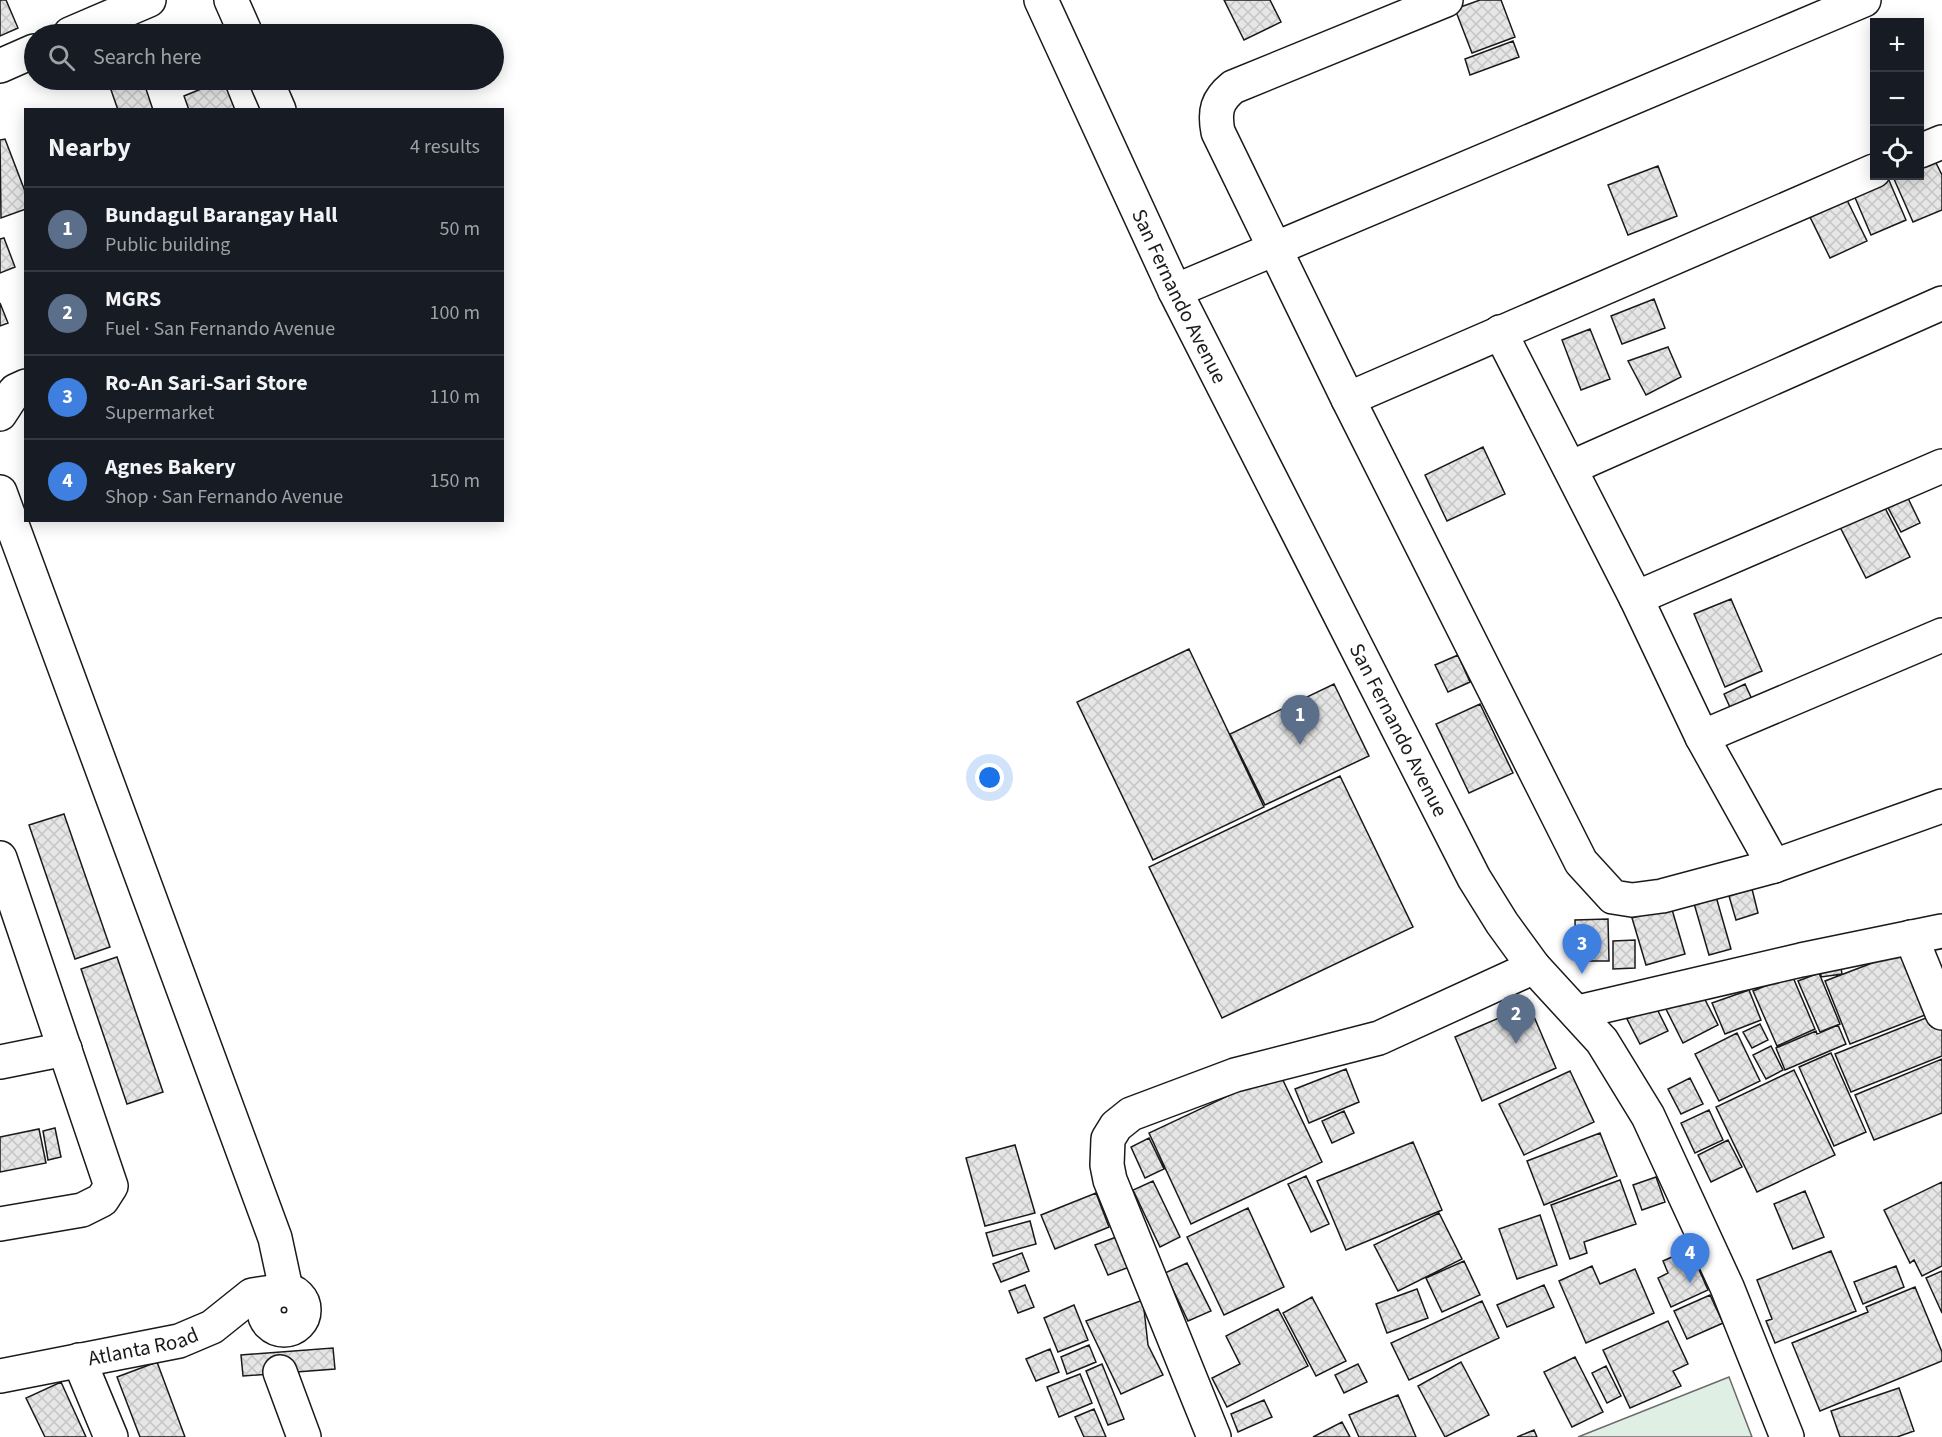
<!DOCTYPE html>
<meta charset="utf-8">
<style>
body{margin:0;font-family:"Source Sans 3",sans-serif;background:#242831;color:#f1f3f6}
.controls{position:absolute;right:18px;top:18px;display:grid;overflow:hidden;border-radius:0px;box-shadow:0 3px 15px #0003}
.controls button{width:54px;height:54px;display:grid;place-items:center;padding:0;border:0;border-bottom:2px solid #363941;background:#171b24;color:#f1f3f6;font:30px sans-serif}
.you{position:absolute;left:990px;top:778px;width:21px;height:21px;margin:-15px;border:4px solid #fff;border-radius:50%;background:#1a73e8;box-shadow:0 0 0 9px #1a73e833}
.badge{display:grid;place-items:center;width:39px;height:39px;border-radius:50%;background:#c62828;color:#fff;font-size:20px;font-weight:700}
.pin{position:absolute;translate:-50% -50px;filter:drop-shadow(0 2px 3px #0008)}
.pin::after{content:'';position:absolute;top:32px;width:21px;height:18px;background:inherit;clip-path:polygon(0 0,100% 0,50% 100%)}
.list{margin:0;padding:0;list-style:none}
h2{display:flex;justify-content:space-between;align-items:center;height:78px;margin:0;padding:0 24px;font-size:26px}
h2 small{font-size:20px;font-weight:400;color:#9ea1a6}
.list li{display:grid;grid-template-columns:39px 1fr auto;gap:18px;align-items:center;box-sizing:border-box;height:84px;padding:0 24px;border-top:2px solid #363941}
.list b{display:block;font-size:22px;white-space:nowrap}
.list p{margin:0;font-size:20px;white-space:nowrap;color:#9ea1a6}
.list em{font-size:20px;font-style:normal;color:#9ea1a6}
.icon{flex:none;width:33px;height:33px;fill:none;stroke:currentColor;stroke-width:2;stroke-linecap:round;stroke-linejoin:round}
.map{position:relative;flex:none;width:1942px;height:1437px;overflow:hidden}
.search{position:absolute;background:#171b24;box-shadow:0 3px 15px #0003;left:24px;top:24px;width:480px;height:66px;display:flex;align-items:center;gap:15px;box-sizing:border-box;padding:0 21px;border-radius:33px;color:#9ea1a6;font-size:22px}
.panel{position:absolute;background:#171b24;box-shadow:0 3px 15px #0003;left:24px;top:108px;width:480px;height:414px;border-radius:0px}
.map>svg:first-child{display:block}
.pitch{fill:#e0efe3;stroke:#6a6a6a;stroke-width:1.5}
.building{fill:url(#building-cross-hatch);stroke:#1a1a1a;stroke-width:1.5}
.lines{fill:none;stroke-linecap:round;stroke-linejoin:round}
.street-casing{stroke:#1a1a1a;stroke-width:36}
.secondary-casing{stroke:#1a1a1a;stroke-width:36}
.primary-casing{stroke:#1a1a1a;stroke-width:36}
.street{stroke:#fff;stroke-width:33}
.secondary{stroke:#fff;stroke-width:33}
.primary{stroke:#fff;stroke-width:33}
.labels{text-anchor:middle;stroke-width:4.5;stroke-linejoin:round;paint-order:stroke}
.street-label{font-size:21px;fill:#1a1a1a;stroke:#fff}
</style>
<div class="map">
<svg width="1942" height="1437" viewBox="0 0 1942 1437">
<defs>
<pattern id="building-cross-hatch" width="8" height="8" patternUnits="userSpaceOnUse" patternTransform="scale(1.5)"><rect width="8" height="8" fill="#e6e6e6"/><path d="M0 0l8 8M0 8l8-8" fill="none" stroke="#c5c5c5"/></pattern>
</defs>
<rect width="100%" height="100%" fill="#fff"/>
<path class="pitch" d="M1729,1377L1752,1437H1578Z"/>
<path class="building" d="M0,0H6L18,28L0,36Z
M1224,0H1270L1281,22L1244,40Z
M1480,0H1501L1515,37L1472,53L1455,9Z
M1513,41L1519,57L1470,75L1465,59Z
M131,80H143L153,110H118L110,87Z
M223,80L235,110H189L184,96Z
M5,139L26,194V209L1,218L0,140Z
M1935,161L1942,175V210L1913,222L1894,179L1902,176H1920V168Z
M1658,166L1677,216L1628,235L1608,185Z
M1888,178L1906,220L1871,235L1853,193Z
M1847,200L1867,241L1830,258L1810,217Z
M4,238L15,267L0,273V239Z
M1654,299L1665,328L1622,344L1611,316Z
M0,303L8,323L0,326Z
M1590,329L1610,379L1581,390L1562,340Z
M1668,347L1681,377L1646,395L1628,361Z
M1483,447L1505,494L1447,521L1425,475Z
M1906,494L1920,523L1901,532L1886,504Z
M1884,506L1910,557L1866,578L1840,527Z
M1731,599L1762,671L1725,687L1694,614Z
M1189,649L1264,807L1153,860L1077,702Z
M1458,655L1470,682L1448,692L1435,665Z
M1334,684L1369,756L1265,805L1230,734Z
M1745,684L1755,706L1734,716L1724,694Z
M1480,704L1513,773L1469,793L1436,724Z
M1340,776L1413,927L1222,1018L1149,867Z
M64,814L110,947L75,959L29,825Z
M1752,889L1758,913L1736,920L1729,896Z
M1715,893L1731,949L1709,955L1693,900Z
M1671,906L1685,954L1646,965L1632,918Z
M1608,919L1609,961H1576L1575,920Z
M1635,940V968L1613,969V941Z
M1909,949L1938,1010L1850,1044L1825,981Z
M117,957L163,1092L127,1104L81,969Z
M1840,962L1842,974L1821,977L1820,964Z
M1819,973L1840,1024L1820,1032L1798,981Z
M1792,975L1815,1029L1777,1046L1753,991Z
M1699,988L1718,1025L1683,1043L1664,1005Z
M1749,990L1761,1020L1725,1034L1712,1003Z
M1529,1005L1556,1068L1482,1101L1455,1037Z
M1655,1005L1668,1031L1640,1044L1627,1019Z
M1936,1014L1942,1029V1056L1851,1092L1835,1054Z
M1760,1024L1768,1040L1752,1048L1743,1032Z
M1838,1025L1846,1044L1785,1070L1776,1048L1816,1031L1817,1034Z
M1737,1033L1760,1081L1719,1101L1695,1054Z
M1771,1046L1783,1070L1766,1079L1753,1055Z
M1831,1053L1866,1132L1834,1146L1799,1067Z
M1942,1059V1113L1874,1140L1855,1095Z
M1346,1069L1359,1102L1309,1123L1295,1089Z
M1794,1070L1835,1155L1757,1192L1716,1107Z
M1570,1071L1594,1122L1524,1155L1499,1104Z
M1279,1072L1322,1162L1191,1224L1149,1133Z
M1690,1078L1703,1104L1681,1114L1668,1089Z
M1709,1110L1723,1140L1695,1153L1681,1123Z
M1344,1111L1354,1133L1332,1143L1322,1121Z
M55,1128L61,1157L48,1160L43,1131Z
M39,1129L46,1163L0,1172V1137Z
M1600,1133L1617,1176L1544,1205L1527,1161Z
M1149,1138L1164,1169L1145,1178L1131,1147Z
M1728,1140L1742,1167L1711,1182L1698,1155Z
M1413,1142L1442,1210L1346,1250L1317,1181Z
M1015,1145L1035,1213L985,1226L966,1158Z
M1306,1176L1329,1224L1311,1232L1288,1184Z
M1656,1177L1665,1202L1642,1210L1633,1185Z
M1620,1180L1636,1224L1584,1242L1587,1253L1570,1259L1551,1205Z
M1153,1181L1180,1237L1160,1247L1133,1190Z
M1942,1182V1266L1922,1276L1914,1260L1910,1263L1884,1210Z
M1805,1191L1824,1237L1793,1249L1774,1204Z
M1096,1193L1109,1227L1055,1249L1041,1215Z
M1248,1208L1284,1287L1224,1315L1187,1237Z
M1439,1213L1462,1259L1398,1291L1374,1245Z
M1540,1215L1557,1265L1517,1279L1499,1229Z
M1030,1221L1036,1244L993,1256L986,1233Z
M1119,1236L1132,1266L1108,1275L1095,1245Z
M1690,1249L1708,1290L1671,1307L1658,1278L1668,1273L1663,1261Z
M1831,1251L1856,1311L1775,1343L1766,1321L1772,1319L1757,1280Z
M1022,1253L1029,1271L1001,1282L993,1264Z
M1464,1261L1480,1295L1442,1312L1426,1278Z
M1187,1263L1211,1311L1188,1321L1165,1273Z
M1592,1266L1600,1284L1635,1269L1654,1313L1586,1343L1559,1281Z
M1896,1266L1904,1287L1863,1304L1854,1282Z
M1942,1271V1313L1926,1278Z
M1025,1285L1034,1307L1018,1313L1009,1291Z
M1544,1285L1554,1307L1507,1327L1497,1305Z
M1915,1287L1942,1352V1361L1820,1411L1792,1343L1868,1312L1866,1307Z
M1417,1289L1428,1318L1387,1333L1376,1304Z
M1710,1295L1723,1323L1687,1339L1674,1311Z
M1312,1297L1346,1361L1316,1376L1283,1313Z
M1143,1300L1148,1345L1163,1375L1121,1394L1086,1321Z
M1482,1301L1499,1338L1409,1380L1391,1343Z
M1074,1305L1088,1340L1058,1352L1044,1318Z
M1278,1309L1308,1366L1227,1407L1212,1378L1240,1364L1226,1336Z
M1668,1321L1688,1364L1673,1371L1681,1386L1630,1408L1603,1350Z
M1089,1345L1096,1362L1067,1374L1061,1357Z
M333,1348L335,1369L243,1376L241,1355Z
M1050,1349L1059,1372L1036,1381L1026,1359Z
M1575,1357L1603,1412L1572,1427L1544,1372Z
M157,1362L185,1437H140L117,1377Z
M1461,1362L1489,1415L1445,1437L1418,1386Z
M1102,1364L1124,1419L1108,1425L1086,1371Z
M1358,1364L1367,1382L1344,1393L1335,1375Z
M1606,1366L1621,1396L1607,1403L1592,1373Z
M1080,1374L1092,1403L1059,1417L1047,1387Z
M61,1382L86,1437H45L26,1398Z
M1899,1388L1914,1431L1897,1437H1840L1831,1411Z
M1398,1395L1416,1437H1359L1349,1415Z
M1264,1400L1272,1417L1238,1432L1231,1414Z
M1094,1409L1106,1437H1084L1075,1417Z
M1342,1422L1350,1437H1313Z
M1534,1430L1537,1437H1517Z"/>
<g class="lines">
<defs>
<g id="street">
<path d="M231,0L246,34"/>
<path d="M1446,0L1233,87C1217,100 1214,111 1218,132L1348,399L1581,862L1613,897L1632,900L1662,896L1774,866L1942,806"/>
<path d="M266,80L279,110"/>
<path d="M1920,151L1942,142"/>
<path d="M1175,291L1864,0"/>
<path d="M1500,332L1636,598L1702,737L1774,866"/>
<path d="M1348,399L1874,171"/>
<path d="M0,414L15,391L26,386"/>
<path d="M1570,468L1942,303"/>
<path d="M0,492L275,1238L286,1289"/>
<path d="M1636,598L1942,466"/>
<path d="M1702,737L1942,635"/>
<path d="M0,858L111,1186L102,1200L82,1210L0,1224"/>
<path d="M1911,937L1942,1013"/>
<path d="M1578,1012L1801,960L1942,931"/>
<path d="M0,1062L65,1049"/>
<circle cx="284" cy="1310" r="20"/>
<path d="M79,1360L111,1437"/>
<path d="M280,1372L304,1437"/>
<path id="s1" d="M0,1376L179,1341L212,1327L252,1295L272,1292"/>
<path d="M1214,1437L1110,1180L1107,1165L1108,1139L1116,1126L1131,1114L1235,1075L1379,1038L1534,967"/>
</g>
<g id="secondary">
<path id="s2" d="M1041,0L1175,291L1474,878L1502,923L1534,967L1602,1041L1648,1116L1727,1287L1787,1437"/>
</g>
<path id="primary" d="M70,34L149,0
M0,66L34,51"/>
</defs>
<use href="#street" class="street-casing"/>
<use href="#secondary" class="secondary-casing"/>
<use href="#primary" class="primary-casing"/>
<use href="#street" class="street"/>
<use href="#secondary" class="secondary"/>
<use href="#primary" class="primary"/>
</g>
<g class="labels">
<g class="street-label">
<text dy="7" stroke="none"><textPath href="#s2" startOffset="327">San Fernando Avenue</textPath></text>
<text dy="7" stroke="none"><textPath href="#s2" startOffset="813">San Fernando Avenue</textPath></text>
<text dy="7" stroke="none"><textPath href="#s1" startOffset="146">Atlanta Road</textPath></text>
</g>
</g>
</svg>
<div class="controls">
<button>+</button>
<button>−</button>
<button><svg class="icon" aria-label="locate" viewBox="0 0 24 24"><circle cx="12" cy="12" r="6"/><path d="M12 2v4M12 18v4M2 12h4M18 12h4"/></svg></button>
</div>
<div class="you"></div>
<div class="pin badge" style="left:1300px;top:745px;background:#5c6f8a">1</div>
<div class="pin badge" style="left:1516px;top:1044px;background:#5c6f8a">2</div>
<div class="pin badge" style="left:1582px;top:974px;background:#3f7fe0">3</div>
<div class="pin badge" style="left:1690px;top:1283px;background:#3f7fe0">4</div>
<div class="search"><svg class="icon" aria-label="search" viewBox="0 0 24 24"><circle cx="10" cy="10" r="6"/><path d="M15 15l6 6"/></svg>Search here</div>
<section class="panel">
<h2>Nearby<small>4 results</small></h2>
<ul class="list">
<li><span class="badge" style="background:#5c6f8a">1</span><div><b>Bundagul Barangay Hall</b><p>Public building</p></div><em>50 m</em></li>
<li><span class="badge" style="background:#5c6f8a">2</span><div><b>MGRS</b><p>Fuel · San Fernando Avenue</p></div><em>100 m</em></li>
<li><span class="badge" style="background:#3f7fe0">3</span><div><b>Ro-An Sari-Sari Store</b><p>Supermarket</p></div><em>110 m</em></li>
<li><span class="badge" style="background:#3f7fe0">4</span><div><b>Agnes Bakery</b><p>Shop · San Fernando Avenue</p></div><em>150 m</em></li>
</ul>
</section>
</div>
